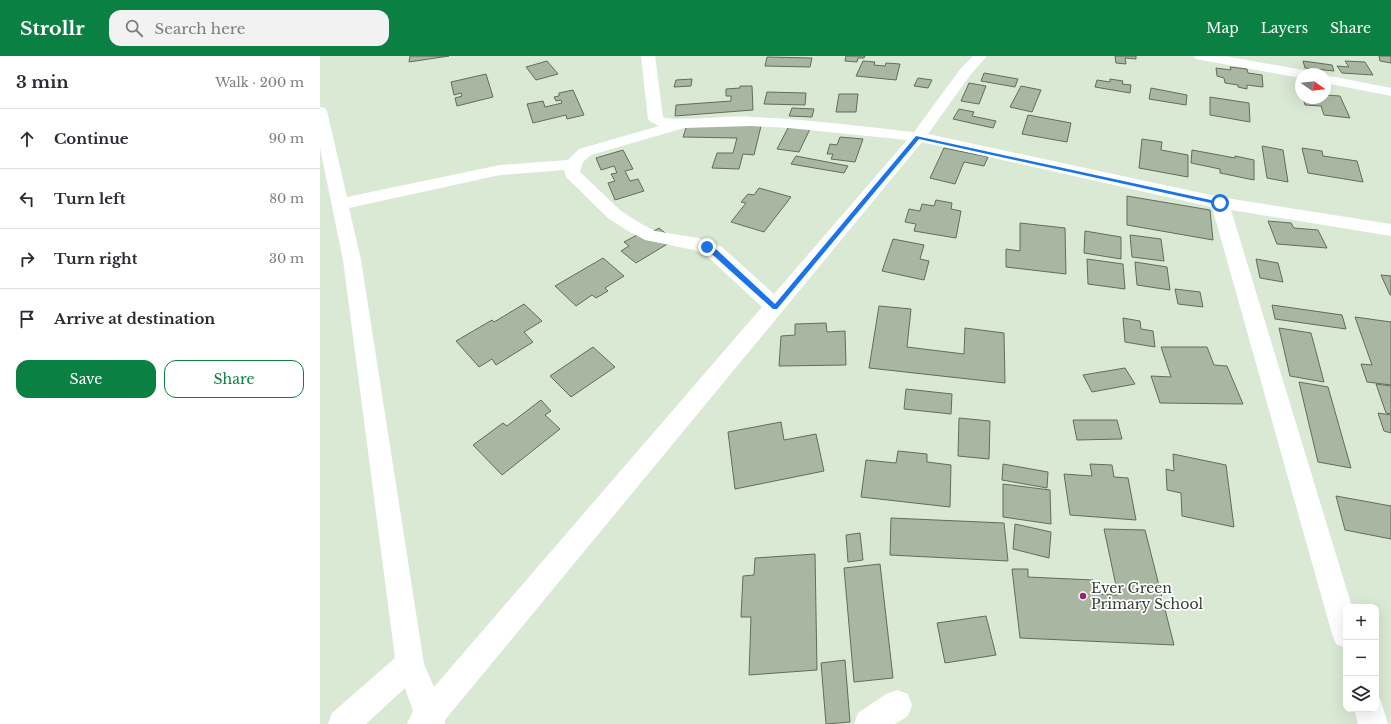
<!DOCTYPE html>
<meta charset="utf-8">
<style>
body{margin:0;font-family:"Libre Baskerville",serif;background:#f2f2f3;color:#2b2b33}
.controls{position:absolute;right:12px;bottom:12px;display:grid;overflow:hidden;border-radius:8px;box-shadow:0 4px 16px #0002}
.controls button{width:36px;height:36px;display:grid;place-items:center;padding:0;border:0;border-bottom:1px solid #e1e1e2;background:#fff;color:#2b2b33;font:20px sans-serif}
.compass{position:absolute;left:975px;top:12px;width:36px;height:36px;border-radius:50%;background:#fff;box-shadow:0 4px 16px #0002;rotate:104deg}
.stop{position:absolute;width:12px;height:12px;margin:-9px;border:3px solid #1a73e8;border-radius:50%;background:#fff}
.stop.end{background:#1a73e8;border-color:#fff;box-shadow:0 1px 4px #0008}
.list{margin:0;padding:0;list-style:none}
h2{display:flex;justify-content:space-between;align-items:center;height:52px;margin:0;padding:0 16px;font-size:17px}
h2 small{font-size:13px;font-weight:400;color:#7c7c81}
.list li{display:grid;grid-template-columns:26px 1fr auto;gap:12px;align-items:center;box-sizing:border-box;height:60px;padding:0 16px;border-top:1px solid #e1e1e2}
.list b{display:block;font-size:15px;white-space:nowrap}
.list em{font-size:13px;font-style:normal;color:#7c7c81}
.actions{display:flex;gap:8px;padding:12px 16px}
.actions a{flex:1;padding:9px 0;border:1px solid #0b8043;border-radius:12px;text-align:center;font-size:14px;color:#0b8043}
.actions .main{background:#0b8043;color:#fff}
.icon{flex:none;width:22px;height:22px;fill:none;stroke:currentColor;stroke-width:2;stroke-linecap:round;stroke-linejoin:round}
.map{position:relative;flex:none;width:1071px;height:668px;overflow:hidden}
header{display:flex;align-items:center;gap:24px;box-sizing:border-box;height:56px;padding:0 20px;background:#0b8043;color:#fff}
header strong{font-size:19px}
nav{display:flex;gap:22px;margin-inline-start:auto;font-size:14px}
.search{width:280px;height:36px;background:#f2f2f3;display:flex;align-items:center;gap:10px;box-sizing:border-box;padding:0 14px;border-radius:12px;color:#7c7c81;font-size:15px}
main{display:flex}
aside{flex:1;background:#fff}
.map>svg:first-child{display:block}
.building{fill:#a8b6a2;stroke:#606d5b}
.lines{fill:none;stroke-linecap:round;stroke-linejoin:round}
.minor{fill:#fff;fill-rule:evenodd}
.route{fill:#1a73e8}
.poi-dot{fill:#9e1e71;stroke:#fff;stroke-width:1.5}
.labels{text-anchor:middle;stroke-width:3.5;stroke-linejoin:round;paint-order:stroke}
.near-poi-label{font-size:14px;fill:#373c34;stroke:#fff;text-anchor:start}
</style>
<header>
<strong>Strollr</strong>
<div class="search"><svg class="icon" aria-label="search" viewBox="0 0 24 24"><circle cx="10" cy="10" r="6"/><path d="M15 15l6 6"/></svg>Search here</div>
<nav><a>Map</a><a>Layers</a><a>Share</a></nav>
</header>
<main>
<aside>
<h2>3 min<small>Walk · 200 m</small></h2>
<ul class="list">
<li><svg class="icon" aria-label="ahead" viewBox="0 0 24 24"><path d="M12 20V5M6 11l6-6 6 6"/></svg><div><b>Continue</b></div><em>90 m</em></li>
<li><svg class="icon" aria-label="left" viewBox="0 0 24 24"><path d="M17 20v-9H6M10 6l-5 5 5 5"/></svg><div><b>Turn left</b></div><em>80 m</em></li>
<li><svg class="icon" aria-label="right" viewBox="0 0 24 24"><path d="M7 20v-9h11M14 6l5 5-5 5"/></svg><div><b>Turn right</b></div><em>30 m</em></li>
<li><svg class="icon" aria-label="arrive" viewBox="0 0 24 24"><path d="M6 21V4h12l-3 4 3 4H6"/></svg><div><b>Arrive at destination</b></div></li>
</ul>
<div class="actions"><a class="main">Save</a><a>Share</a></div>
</aside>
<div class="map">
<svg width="1071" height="668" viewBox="0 0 1071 668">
<rect width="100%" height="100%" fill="#dae9d4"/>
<path class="building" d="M90,0H129L89,6Z
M526,0H545L544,2H538L537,6L525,5Z
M795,0H816V3L805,2L806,8L796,7Z
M1059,0H1071V7L1060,5Z
M447,1L492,2L490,11L445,10Z
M227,5L238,18L216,24L206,11Z
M543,5L555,6L554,9L565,10L566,7L580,8L576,24L536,20Z
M983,5L1012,9L1014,15L985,12Z
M1025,5L1045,6L1053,19L1022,17L1017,10L1029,11Z
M910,11L927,13L928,17L942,19L943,31L927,29V33L918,31V29L905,27L904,22L897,20L896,12L911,14Z
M664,17L698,23L695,31L661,25Z
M166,18L173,41L137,50L135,42L142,40L141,37L134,39L131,26Z
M598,22L612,24L608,32L594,30Z
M372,23L371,30L354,31L356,24Z
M790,23L803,25L802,28L811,29L810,37L775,31L777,24L790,26Z
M649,27L666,30L659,48L641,45Z
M420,30H432L433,54L355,60L356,49L411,45V40H406V33L420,32Z
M701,30L721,34L712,56L690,51Z
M831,32L867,39L866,49L829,43Z
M253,34L264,59L247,63L246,59L213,67L207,48L223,45L225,51L242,47L241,44L236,45L234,41L239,40V37Z
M447,36L486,37L485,49L444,48Z
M519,38H538L536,56H516Z
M1005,39L1020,40L1030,62L1004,59L1001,50L985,49L983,42H1005Z
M890,41L929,47L930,66L890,59Z
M472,52L494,53L492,61L469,60Z
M639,53L654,56L652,60L676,65L673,72L633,63Z
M708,59L751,67L747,86L702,78Z
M442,66L434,99L423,98L419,113L392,112L397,97H413L417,82L363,81L367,69Z
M469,70L490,73L479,96L457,93Z
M520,81L543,83L535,106L511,103L513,98H507L510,88L517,89Z
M822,83L842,86L841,94L868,99V121L819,112Z
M942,90L963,94L968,126L947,122Z
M624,92L668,101L664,110L644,106L635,128L610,122Z
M982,92L1002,95L1003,100L1037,105L1043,126L988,117Z
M303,94L313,113L305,115L310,125L318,123L324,135L295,144L288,127L295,125L291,118L297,117L294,110L281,114L276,102Z
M872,94L915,102V100L934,104V124L900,117V113L871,107Z
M476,100L528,110L524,117L471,108Z
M439,132L471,141L444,176L411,166L426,147L421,146L428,138L434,139Z
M807,140L890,154L893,184L807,169Z
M616,144L632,147L631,153L641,155L636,182L594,175L596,168L585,166L589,153L600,155L602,148L614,150Z
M948,165L971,167L974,172L998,174L1007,192L957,188Z
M700,167L745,172L746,218L686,211V193L700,195Z
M339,172L354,184L316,207L301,195L309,190L304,186L317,179L322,182Z
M765,175L801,181V203L764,197Z
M810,179L841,183L844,205L812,201Z
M573,183L604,189L600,203L609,205L604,224L562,215Z
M283,202L304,220L285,232L288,235L276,242L272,239L256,250L235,230Z
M767,203L803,208L805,233L768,228Z
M936,203L958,207L963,226L940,222Z
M815,206L847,211L850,234L817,229Z
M1061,219L1071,220V239H1070Z
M855,233L880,236L883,251L858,248Z
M204,248L222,265L204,276L213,286L176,309L172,303L159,311L136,285L172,264L174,266Z
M952,249L1022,259L1026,273L955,263Z
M559,250L591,253L587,291L644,298L645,272L684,277L685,327L549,312Z
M1035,261L1071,266V329L1047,326L1041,308L1052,309Z
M803,262L820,265L821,273L833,275L835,291L805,286Z
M506,267L507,276L525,275L526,309L459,310L461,280L475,279V268Z
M959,272L991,277L1004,326L970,320Z
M273,291L295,311L251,341L230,320Z
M841,291H887L894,309L907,310L923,348L840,347L831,320L851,321Z
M805,312L815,328L772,336L763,319Z
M979,326L1008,331L1031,412L998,406Z
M1056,328L1071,330V358L1066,357Z
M586,333L632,338L631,358L584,353Z
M221,344L231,355L225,359L240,373L182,419L153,389L183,367L187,370Z
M1058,357L1071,359V377L1064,375Z
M639,362L670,365L669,403L638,400Z
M753,364H797L802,383L757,384Z
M461,366L464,384L496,378L504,415L415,433L408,376Z
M578,395L607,398V406L631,409L630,451L541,441L546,404L576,407Z
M853,398L906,409L914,471L862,460L861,437L847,434L846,413L854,415Z
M683,408L728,416L727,432L682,424Z
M770,408L792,409L794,421L808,422L816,464L750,459L744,418L772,420Z
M683,428L730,434L731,468L683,461Z
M1016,440L1071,450V483L1025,474Z
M571,462L684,467L688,505L570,499Z
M695,468L731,476L729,502L693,493Z
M784,473L825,474L854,589L700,582L692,513H708V521L773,524L776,538L798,539Z
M540,477L543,504L528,506L526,479Z
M495,498L497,614L429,619L431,561H421L423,520L434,519L435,502Z
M560,508L573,622L534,626L524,512Z
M666,560L676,599L625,607L617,567Z
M525,604L530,666L506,668L501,607Z"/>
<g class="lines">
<path class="minor" d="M321,0H335L343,61L345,62C375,65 404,59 433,61C487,63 540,70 594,76L641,12L653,0H667L651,18L608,78L900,141L1071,168V180L911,154L1032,551H1026V592L1016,588L1012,578L892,151L602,86L125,664V668H87L93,655L85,632L46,668H8L12,657L75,602L23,204L0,92V51L5,52L7,55L27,141L180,109L248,104L259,93L339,70L331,66L328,63ZM431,70L469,72L587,84L454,238L402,191L378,182L335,175L320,167L301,155L260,116L263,106L271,99L364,72ZM244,114L246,121L289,163L308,175L325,184L374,194L388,201L442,251L114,631L104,608L41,204L29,152L180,119Z
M874,0H904L984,14L989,15L991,18H981V22L881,4L876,3Z
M1005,19L1071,32V40L1005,27Z
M577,634L588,638L592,649L588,660L575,668H534L538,657L566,638Z
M1056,641L1060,642L1068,668H1038L1034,653H1056Z"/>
</g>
<path class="route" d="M596,80L900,146L903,147L900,149L599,83L457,253H453L384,191L387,189L397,194L455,248Z"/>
<circle class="poi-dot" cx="763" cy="540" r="4"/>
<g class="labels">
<g class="near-poi-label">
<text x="771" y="537">Ever Green<tspan x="771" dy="16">Primary School</tspan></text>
</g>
</g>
</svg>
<div class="controls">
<button>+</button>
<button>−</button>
<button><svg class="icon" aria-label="layers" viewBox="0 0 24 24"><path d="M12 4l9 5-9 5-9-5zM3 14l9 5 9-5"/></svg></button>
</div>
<svg class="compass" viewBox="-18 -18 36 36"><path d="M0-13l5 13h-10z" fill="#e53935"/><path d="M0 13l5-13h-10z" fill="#7c7c81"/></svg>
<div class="stop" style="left:900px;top:147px"></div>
<div class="stop end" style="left:387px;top:191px"></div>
</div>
</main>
